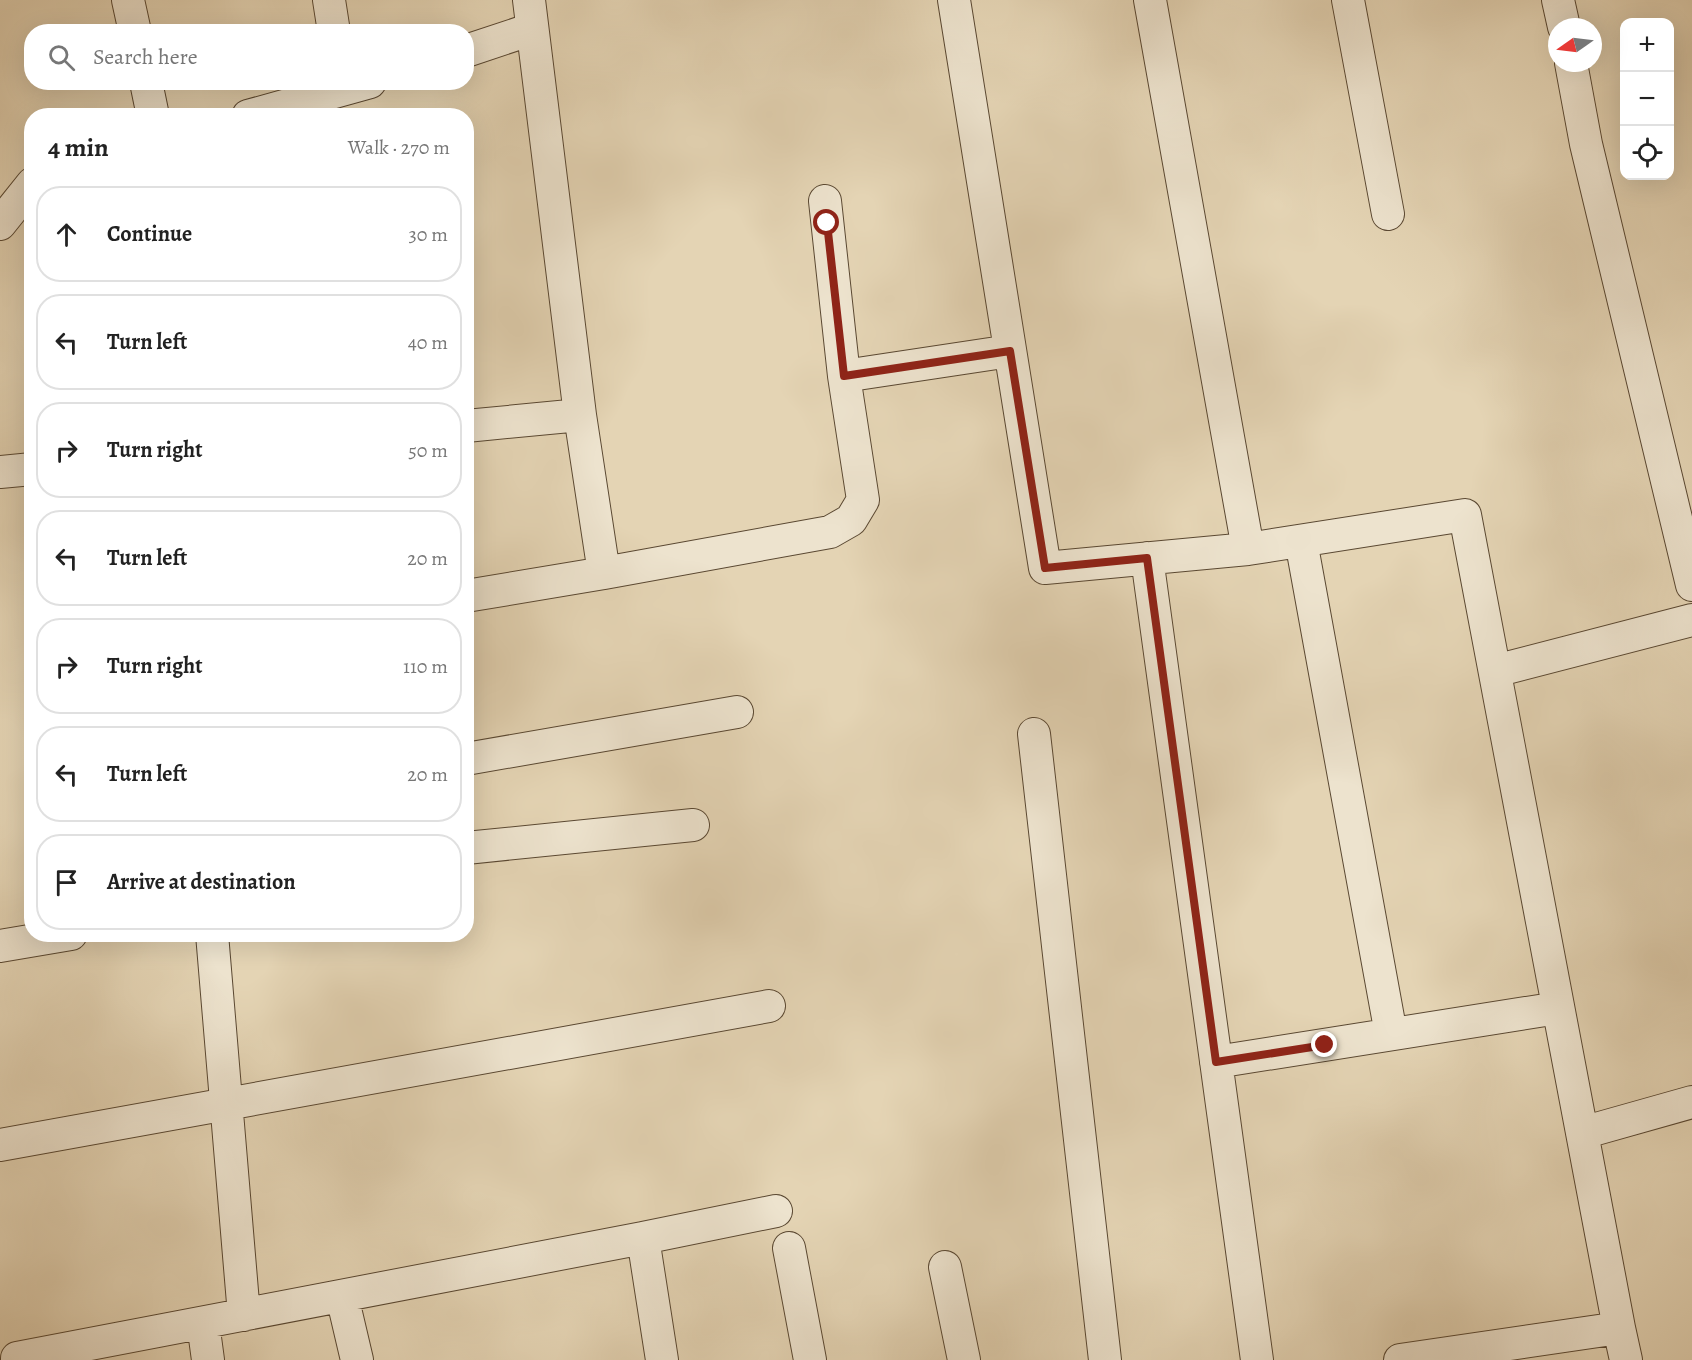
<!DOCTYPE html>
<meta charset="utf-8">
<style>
body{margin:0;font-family:Alegreya,serif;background:#f6f6f6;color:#222}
.controls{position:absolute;right:18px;top:18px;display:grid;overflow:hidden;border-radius:12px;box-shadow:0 6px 24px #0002}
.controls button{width:54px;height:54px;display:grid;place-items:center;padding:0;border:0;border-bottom:2px solid #e0e0e0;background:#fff;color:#222;font:30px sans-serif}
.compass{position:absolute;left:1548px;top:18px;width:54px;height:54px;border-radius:50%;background:#fff;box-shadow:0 6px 24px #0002;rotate:256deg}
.stop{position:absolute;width:18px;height:18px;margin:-14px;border:4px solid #8f2418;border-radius:50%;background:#fff}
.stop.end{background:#8f2418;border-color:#fff;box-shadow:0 2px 6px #0008}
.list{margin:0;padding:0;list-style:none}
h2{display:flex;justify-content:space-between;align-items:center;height:78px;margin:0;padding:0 24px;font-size:26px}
h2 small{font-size:20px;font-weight:400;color:#767676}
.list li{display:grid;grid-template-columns:39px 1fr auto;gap:18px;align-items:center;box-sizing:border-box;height:96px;margin:0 12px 12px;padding:0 12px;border:2px solid #e0e0e0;border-radius:24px}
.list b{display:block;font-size:22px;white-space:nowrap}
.list em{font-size:20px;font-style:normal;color:#767676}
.icon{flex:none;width:33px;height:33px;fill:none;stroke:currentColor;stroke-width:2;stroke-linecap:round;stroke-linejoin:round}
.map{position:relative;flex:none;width:1692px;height:1360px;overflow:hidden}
.search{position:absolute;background:#fff;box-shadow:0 6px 24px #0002;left:24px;top:24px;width:450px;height:66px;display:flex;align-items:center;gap:15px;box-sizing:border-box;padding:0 21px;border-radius:24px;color:#767676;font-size:22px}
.panel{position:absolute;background:#fff;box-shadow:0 6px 24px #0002;left:24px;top:108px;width:450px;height:834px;border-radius:24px}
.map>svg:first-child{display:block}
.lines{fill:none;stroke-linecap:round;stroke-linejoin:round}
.minor-casing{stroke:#5a4832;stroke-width:34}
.minor{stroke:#ede3ce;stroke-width:32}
.route{stroke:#8f2418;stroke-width:8}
</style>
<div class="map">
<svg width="1692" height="1360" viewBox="0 0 1692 1360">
<rect width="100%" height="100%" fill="#e4d4b4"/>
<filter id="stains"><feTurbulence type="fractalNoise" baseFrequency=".00333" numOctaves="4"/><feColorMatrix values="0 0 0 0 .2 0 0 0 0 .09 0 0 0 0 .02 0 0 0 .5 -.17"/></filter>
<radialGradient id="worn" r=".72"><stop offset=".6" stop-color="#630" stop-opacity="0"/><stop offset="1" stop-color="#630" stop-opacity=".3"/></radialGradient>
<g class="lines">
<defs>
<path id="minor" d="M128,0L135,32
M329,0L334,32
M954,0L1045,568L1248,549L1465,515L1619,1328L1400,1360
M1150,0L1248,549
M1348,0L1388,214
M1558,0L1564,27
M466,51L532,29
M1571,63L1586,144L1692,585
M146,82L153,116
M248,116L370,82
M0,224L32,184
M844,376L1010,351
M466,426L580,415L529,0
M0,472L32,469
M1301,541L1391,1034
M1147,558L1257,1360
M604,573L830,532L851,520L863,500L844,376L825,201
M466,596L604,573L580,415
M1495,671L1692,620
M1034,734L1105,1360
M466,759L737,712
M466,848L693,825
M212,934L244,1315
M0,946L71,934
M1216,1062L1558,1008
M1582,1133L1692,1102
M0,1145L769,1006
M643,1238L776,1211
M789,1248L810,1360
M945,1267L964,1360
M342,1296L357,1360
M203,1323L208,1360
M1619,1328L1626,1360
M17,1360V1358L643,1238L662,1360"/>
</defs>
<use href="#minor" class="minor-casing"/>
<use href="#minor" class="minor"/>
</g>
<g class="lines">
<path class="route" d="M827,223L844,376L1010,351L1045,568L1147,558L1216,1062L1325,1045"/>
</g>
<rect width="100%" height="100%" filter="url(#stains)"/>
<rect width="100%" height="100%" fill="url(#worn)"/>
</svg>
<div class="controls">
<button>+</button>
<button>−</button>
<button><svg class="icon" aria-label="locate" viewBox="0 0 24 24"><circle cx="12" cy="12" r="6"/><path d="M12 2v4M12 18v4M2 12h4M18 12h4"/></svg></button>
</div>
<svg class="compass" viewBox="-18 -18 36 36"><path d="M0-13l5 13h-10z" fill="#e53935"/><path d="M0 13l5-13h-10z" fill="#767676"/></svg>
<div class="stop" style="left:827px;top:223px"></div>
<div class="stop end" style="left:1325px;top:1045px"></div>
<div class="search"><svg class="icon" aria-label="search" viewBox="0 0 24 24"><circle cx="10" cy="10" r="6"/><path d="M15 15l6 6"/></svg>Search here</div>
<section class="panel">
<h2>4 min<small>Walk · 270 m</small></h2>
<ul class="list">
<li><svg class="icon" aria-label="ahead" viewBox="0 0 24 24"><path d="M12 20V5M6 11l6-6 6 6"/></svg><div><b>Continue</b></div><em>30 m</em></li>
<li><svg class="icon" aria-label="left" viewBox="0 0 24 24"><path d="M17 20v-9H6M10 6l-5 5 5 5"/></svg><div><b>Turn left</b></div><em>40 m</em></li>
<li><svg class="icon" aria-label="right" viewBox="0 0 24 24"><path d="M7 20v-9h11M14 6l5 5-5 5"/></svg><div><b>Turn right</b></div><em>50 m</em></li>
<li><svg class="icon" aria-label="left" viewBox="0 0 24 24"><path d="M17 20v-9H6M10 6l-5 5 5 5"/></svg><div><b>Turn left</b></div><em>20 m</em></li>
<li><svg class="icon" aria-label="right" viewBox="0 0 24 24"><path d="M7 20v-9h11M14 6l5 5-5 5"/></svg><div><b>Turn right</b></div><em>110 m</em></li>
<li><svg class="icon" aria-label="left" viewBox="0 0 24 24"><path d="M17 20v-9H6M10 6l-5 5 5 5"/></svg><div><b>Turn left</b></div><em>20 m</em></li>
<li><svg class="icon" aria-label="arrive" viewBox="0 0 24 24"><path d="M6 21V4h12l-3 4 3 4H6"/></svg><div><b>Arrive at destination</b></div></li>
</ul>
</section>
</div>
